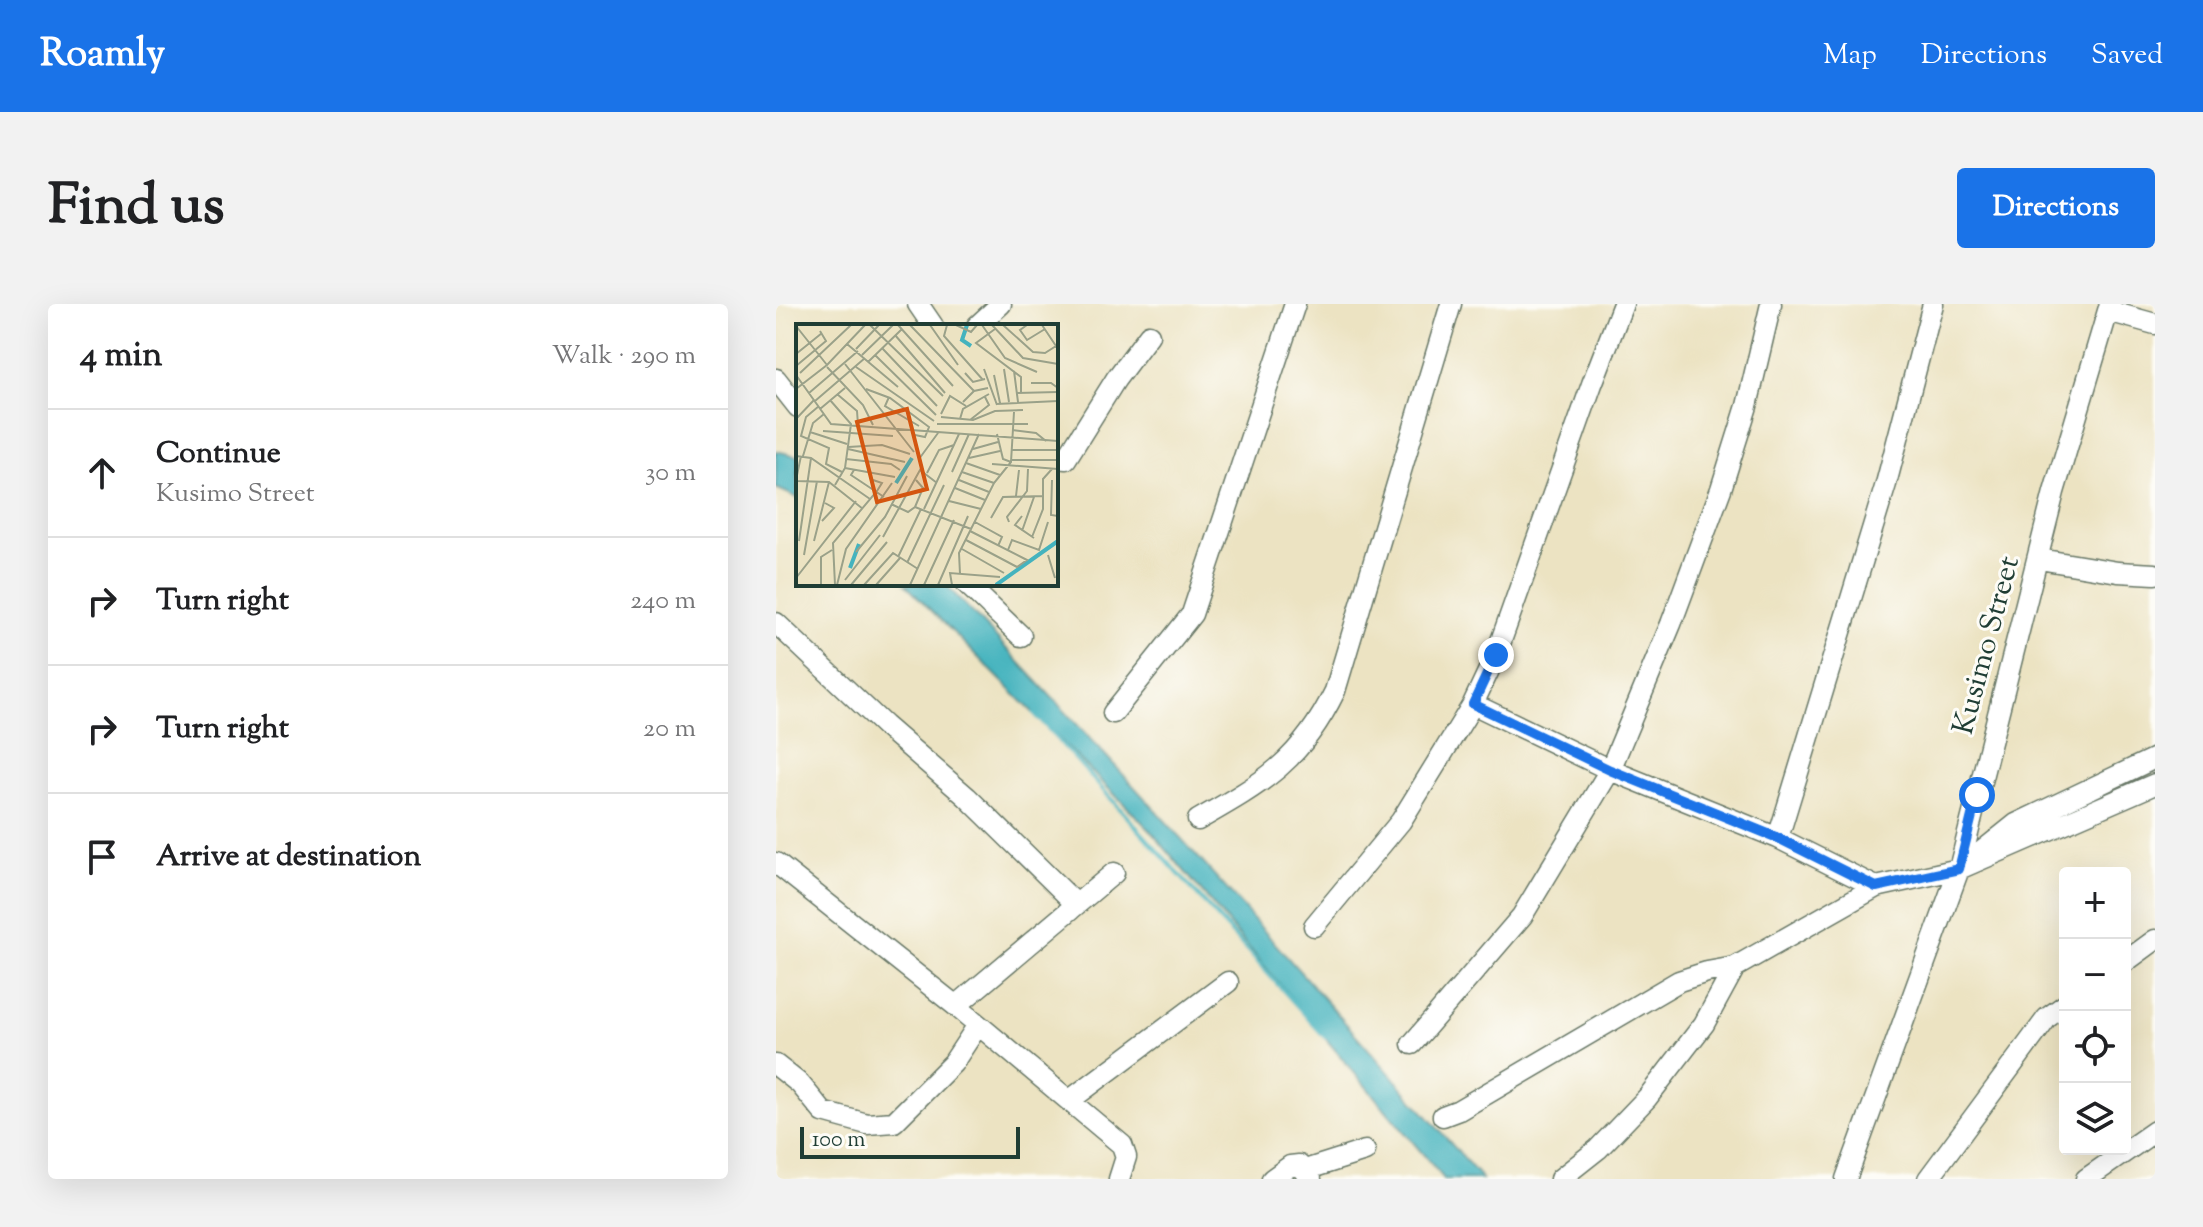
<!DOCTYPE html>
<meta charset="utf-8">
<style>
body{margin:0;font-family:"Sorts Mill Goudy",serif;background:#f2f2f2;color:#202124}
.controls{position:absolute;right:24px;bottom:24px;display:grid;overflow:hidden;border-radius:8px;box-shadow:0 8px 32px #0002}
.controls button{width:72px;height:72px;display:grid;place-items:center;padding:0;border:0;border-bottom:2px solid #e0e0e0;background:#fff;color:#202124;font:40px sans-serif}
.scale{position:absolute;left:24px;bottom:20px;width:220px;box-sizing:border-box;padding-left:8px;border:4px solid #1f3d34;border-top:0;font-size:22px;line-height:28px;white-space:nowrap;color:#1f3d34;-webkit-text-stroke:6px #fdfcf7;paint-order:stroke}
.stop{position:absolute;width:24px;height:24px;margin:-18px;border:6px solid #1a73e8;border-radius:50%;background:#fff}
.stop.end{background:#1a73e8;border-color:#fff;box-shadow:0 2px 8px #0008}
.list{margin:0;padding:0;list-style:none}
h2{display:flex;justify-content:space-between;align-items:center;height:104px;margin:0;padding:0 32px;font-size:34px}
h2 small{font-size:26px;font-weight:400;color:#757577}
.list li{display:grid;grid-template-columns:52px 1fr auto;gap:24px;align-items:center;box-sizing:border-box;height:128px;padding:0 32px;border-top:2px solid #e0e0e0}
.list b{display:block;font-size:30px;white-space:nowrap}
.list p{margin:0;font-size:26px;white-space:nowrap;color:#757577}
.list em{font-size:26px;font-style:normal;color:#757577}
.icon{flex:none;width:44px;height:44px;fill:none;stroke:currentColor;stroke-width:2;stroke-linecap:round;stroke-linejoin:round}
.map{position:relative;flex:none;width:1379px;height:875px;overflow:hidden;border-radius:8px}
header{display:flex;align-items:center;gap:48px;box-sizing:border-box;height:112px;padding:0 40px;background:#1a73e8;color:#fff}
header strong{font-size:38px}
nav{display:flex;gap:44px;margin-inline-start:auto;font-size:28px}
.intro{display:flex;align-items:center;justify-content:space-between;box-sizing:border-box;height:192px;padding:0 48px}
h1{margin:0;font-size:56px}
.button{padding:20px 36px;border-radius:8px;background:#1a73e8;color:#fff;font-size:28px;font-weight:700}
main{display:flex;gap:48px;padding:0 48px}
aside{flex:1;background:#fff;border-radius:8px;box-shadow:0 8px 32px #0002}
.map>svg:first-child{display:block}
.water{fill:#44b3be;stroke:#327879;stroke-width:2}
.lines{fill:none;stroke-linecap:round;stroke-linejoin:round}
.stream{stroke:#44b3be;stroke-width:4}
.minor-casing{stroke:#677766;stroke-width:23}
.minor{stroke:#fff;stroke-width:20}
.route{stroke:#1a73e8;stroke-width:10}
.labels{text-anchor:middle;stroke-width:6;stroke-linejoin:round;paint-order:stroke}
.street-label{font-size:30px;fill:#1f3d34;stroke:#fdfcf7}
.inset-river{fill:none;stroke:#44b3be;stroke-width:4}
.inset-road{fill:none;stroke:#9aa189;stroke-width:2}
.view{fill:#d45610;fill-opacity:0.15;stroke:#d45610;stroke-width:4}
.inset-edge{fill:none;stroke:#1f3d34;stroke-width:4}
</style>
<header>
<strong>Roamly</strong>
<nav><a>Map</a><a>Directions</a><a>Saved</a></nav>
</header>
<div class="intro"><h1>Find us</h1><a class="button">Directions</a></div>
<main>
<aside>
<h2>4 min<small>Walk · 290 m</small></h2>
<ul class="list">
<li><svg class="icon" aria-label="ahead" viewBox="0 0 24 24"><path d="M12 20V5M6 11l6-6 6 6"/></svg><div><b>Continue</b><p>Kusimo Street</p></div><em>30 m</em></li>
<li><svg class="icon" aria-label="right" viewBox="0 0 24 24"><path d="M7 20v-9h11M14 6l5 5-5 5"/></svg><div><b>Turn right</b></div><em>240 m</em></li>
<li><svg class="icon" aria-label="right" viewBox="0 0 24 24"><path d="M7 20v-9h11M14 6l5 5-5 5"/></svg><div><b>Turn right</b></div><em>20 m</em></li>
<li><svg class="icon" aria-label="arrive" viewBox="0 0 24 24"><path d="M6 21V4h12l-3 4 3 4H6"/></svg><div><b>Arrive at destination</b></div></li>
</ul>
</aside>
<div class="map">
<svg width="1379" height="875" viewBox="0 0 1379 875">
<rect width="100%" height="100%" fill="#fdfcf7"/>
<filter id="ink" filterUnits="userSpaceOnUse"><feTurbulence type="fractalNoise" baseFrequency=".0125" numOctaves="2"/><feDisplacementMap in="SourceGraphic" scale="16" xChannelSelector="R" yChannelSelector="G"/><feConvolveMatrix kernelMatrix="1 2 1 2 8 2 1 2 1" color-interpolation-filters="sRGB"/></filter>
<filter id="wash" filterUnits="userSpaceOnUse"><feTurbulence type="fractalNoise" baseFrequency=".006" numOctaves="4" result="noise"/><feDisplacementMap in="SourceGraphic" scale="32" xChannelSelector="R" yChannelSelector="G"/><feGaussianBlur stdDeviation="1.8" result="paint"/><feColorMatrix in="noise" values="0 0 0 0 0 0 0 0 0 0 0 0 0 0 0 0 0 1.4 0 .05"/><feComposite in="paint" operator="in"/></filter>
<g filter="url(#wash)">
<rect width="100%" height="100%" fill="#ece3c2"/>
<path class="water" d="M0,147L22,152V194L0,184Z
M129,280H169C354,473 530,673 706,875H668L372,524Z"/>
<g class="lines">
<path class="stream" d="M258,409L549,733"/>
</g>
</g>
<g filter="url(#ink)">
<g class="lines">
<defs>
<path id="minor" d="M142,0L157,22
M1332,7L1379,20
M201,22L225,0
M0,75L22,103
M280,154L290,155L340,75L373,31
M1263,255L1342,268L1379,270
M191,280L245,332
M0,319L109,422L191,493L300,600
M697,400L834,466L1002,534L1100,583
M337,409L416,310L519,0
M422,516C487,479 525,457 559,387L675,0
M1002,534L1110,180L1157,0
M1205,548L1240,520L1379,454
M0,559L180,702L346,841L350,853L343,875
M538,622L625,517L697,400L720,351L816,80L847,0
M1349,658L1379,636
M180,702L338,569
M636,740L746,612L834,466L895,320L945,185L971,102L995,0
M0,761L24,780L47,808L91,820L118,818L177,759L202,721
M294,796L452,678
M667,812L683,806L903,677L931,668L959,663L1100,583L1183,565L1379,480
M529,866L589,847
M496,875L514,862L523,861L535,875
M784,875L822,845L871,794L928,720L959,663
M1070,875L1183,565L1278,188L1334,0
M1152,875L1271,714L1289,701
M1310,875L1379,827"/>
</defs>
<use href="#minor" class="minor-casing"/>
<use href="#minor" class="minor"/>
</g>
</g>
<g class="lines" filter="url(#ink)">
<path class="route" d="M720,351L697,400L834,466L1002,534L1100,583L1183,565L1201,491"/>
</g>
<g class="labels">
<g class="street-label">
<text transform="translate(1209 341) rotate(-75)" y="10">Kusimo Street</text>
</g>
</g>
<g transform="translate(20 20)">
<rect width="262" height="262" fill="#ece3c2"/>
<path class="inset-river" d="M171,1L166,16L175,22M100,159L116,134M54,244L63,220M200,261L262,217"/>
<path class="inset-road" d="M74,1L147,72M102,1L157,62M114,1L178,67M134,1L162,41M151,1L148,12L187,56M160,1L175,8L181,1M186,1L209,34L241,48M196,1L227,34L262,40M207,1L237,28L249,29L260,22M231,1L224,6L231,16L249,5M246,1L262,25M0,2L31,41M199,5L180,19L225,53V69M99,11L149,69M51,20L102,63M86,24L141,82M60,25L83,1M0,30L26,9M66,31L97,1M79,31L140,91M72,38L106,5M49,40L118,128M0,42L30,17L24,7M31,43L67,81L77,101M60,43L138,97M188,45L201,81M208,45L213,78M218,47L222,78M4,49L55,1M169,49L177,58L189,55M0,51L35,100L262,117M198,51L204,79M235,59H255L262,64M0,65L31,41L69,1M70,65L94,74L133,103L129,113L119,111M13,69L62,27M221,69L262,68M41,70L61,87L62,101M93,73L89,82L123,102M34,76L55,100L49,144L39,161M19,77L69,34M167,78L178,67L192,64M200,80L262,77M23,82L10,93L5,112L33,124L30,140L46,148M24,85L49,64M145,90L154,72L170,82M145,93L177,96L199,87L227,86M0,95L18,76M164,95L167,85L193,70M174,96L193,81L189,73M141,100H232M216,106L240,109L250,117M27,107L97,112M14,108L51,120M201,110L207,135L215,138M52,123L86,121L114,130M52,125L109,138M177,125L202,118M215,126H262M0,132L15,134L74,175M7,132L17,99L28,90M173,134L204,127M50,135L95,140L104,146M123,135L142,109M215,136H262M170,139L204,151M196,140L262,145M49,144L99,153M58,146L55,151L88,173M156,148L173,110M166,148L198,159M131,149L143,126L158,121M0,156L5,132M163,156L193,168M256,156L255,191L262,192M0,157L33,158L67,185M159,164L189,176M220,172L223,146M153,177L185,185M95,180L112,188L119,183L127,164L120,156M119,183L175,205M128,185L163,110M226,192L219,201L238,214M195,194L207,173L247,172M26,197L38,184L29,179M179,198L206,213L202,222M213,198L211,193L231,167L232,145M226,207L238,173M87,213L124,146L141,159M236,213L247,185V155L256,145M170,216L221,243L231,236L174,207M3,217L15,134M18,217L33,158M166,225L208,249M212,226L216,216L243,226L252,198M60,228L89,193L111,152M8,231L21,157M252,231L259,254M102,233L125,185M111,239L148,161M164,250L163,229L198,159L215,138L218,88M0,254L60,177M49,256L84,211M25,261V233L36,226M39,261L37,219L81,167L86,159L77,156M41,261L50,225L96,159M55,261L91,218M68,261L97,229L122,245M80,261L104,234M114,261L183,110M128,261L158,196M142,261L172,192M156,261L154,249L204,253"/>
<path class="view" d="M111,85L131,165L81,178L61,98Z"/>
<rect width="262" height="262" class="inset-edge"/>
</g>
</svg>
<div class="controls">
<button>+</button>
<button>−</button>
<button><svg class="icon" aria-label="locate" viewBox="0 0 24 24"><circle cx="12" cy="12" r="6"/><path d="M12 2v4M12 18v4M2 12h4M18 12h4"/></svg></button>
<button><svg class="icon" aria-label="layers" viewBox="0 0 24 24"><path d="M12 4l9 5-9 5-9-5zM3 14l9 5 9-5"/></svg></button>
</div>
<div class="scale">100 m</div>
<div class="stop" style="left:1201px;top:491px"></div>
<div class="stop end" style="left:720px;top:351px"></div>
</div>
</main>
